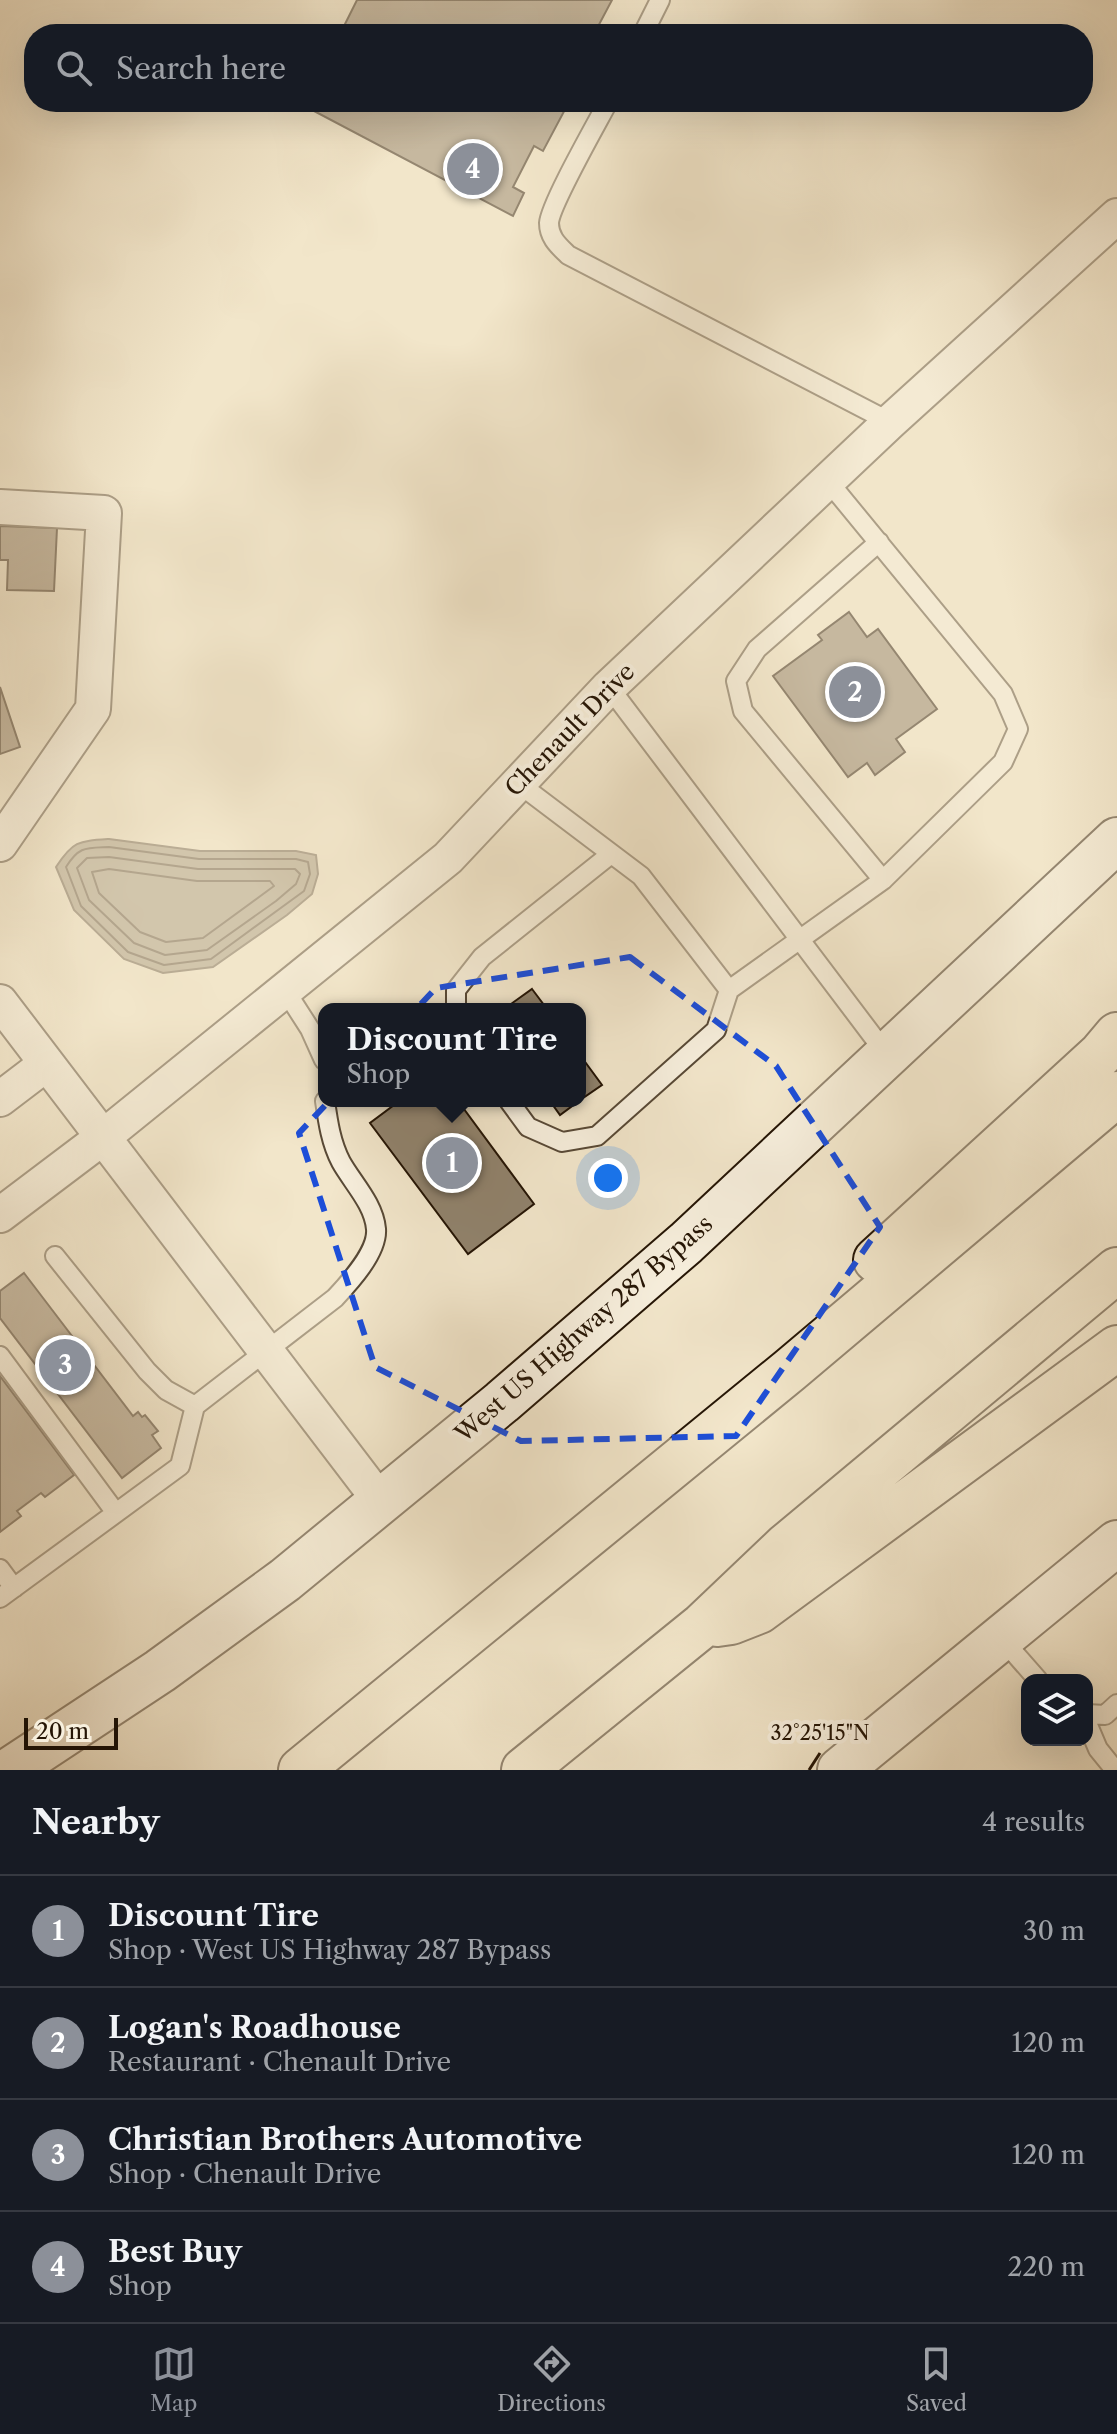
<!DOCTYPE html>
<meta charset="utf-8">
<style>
body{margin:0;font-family:"Libre Caslon Text",serif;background:#242831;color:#f1f3f6}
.controls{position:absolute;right:24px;bottom:24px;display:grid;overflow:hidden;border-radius:16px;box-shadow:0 8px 32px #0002}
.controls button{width:72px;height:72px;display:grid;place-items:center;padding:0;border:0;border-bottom:2px solid #363941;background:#171b24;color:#f1f3f6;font:40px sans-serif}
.scale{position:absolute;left:24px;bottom:20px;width:94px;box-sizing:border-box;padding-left:8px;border:4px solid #251505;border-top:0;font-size:22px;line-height:28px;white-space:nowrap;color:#251505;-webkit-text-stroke:6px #f7efdd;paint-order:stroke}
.you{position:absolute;left:608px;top:1178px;width:28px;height:28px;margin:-20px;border:6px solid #fff;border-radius:50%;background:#1a73e8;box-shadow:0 0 0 12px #1a73e833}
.badge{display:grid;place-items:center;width:52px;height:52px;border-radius:50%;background:#8c9099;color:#fff;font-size:26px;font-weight:700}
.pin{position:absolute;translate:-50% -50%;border:4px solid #fff;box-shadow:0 2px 8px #0006}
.popup{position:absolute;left:318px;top:1003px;width:268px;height:104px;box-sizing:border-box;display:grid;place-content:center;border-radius:16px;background:#171b24;filter:drop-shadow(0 2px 6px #0005);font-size:26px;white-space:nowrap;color:#9ea1a6}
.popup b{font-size:30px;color:#f1f3f6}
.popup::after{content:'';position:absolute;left:50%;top:100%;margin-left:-16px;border:16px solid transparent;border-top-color:#171b24}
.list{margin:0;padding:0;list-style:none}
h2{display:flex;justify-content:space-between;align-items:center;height:104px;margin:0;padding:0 32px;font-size:34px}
h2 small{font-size:26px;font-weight:400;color:#9ea1a6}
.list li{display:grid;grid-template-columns:52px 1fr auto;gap:24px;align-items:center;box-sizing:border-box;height:112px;padding:0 32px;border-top:2px solid #363941}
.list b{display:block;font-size:30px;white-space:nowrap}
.list p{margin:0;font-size:26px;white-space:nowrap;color:#9ea1a6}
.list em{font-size:26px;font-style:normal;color:#9ea1a6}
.icon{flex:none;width:44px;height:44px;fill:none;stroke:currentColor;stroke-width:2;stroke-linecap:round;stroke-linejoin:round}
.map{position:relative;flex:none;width:1117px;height:1770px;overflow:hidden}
.search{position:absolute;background:#171b24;box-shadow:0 8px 32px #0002;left:24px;right:24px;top:24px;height:88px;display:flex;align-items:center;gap:20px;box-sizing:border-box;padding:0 28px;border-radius:32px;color:#9ea1a6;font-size:30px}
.sheet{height:552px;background:#171b24}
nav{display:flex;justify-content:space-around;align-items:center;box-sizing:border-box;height:112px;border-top:2px solid #363941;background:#171b24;font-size:22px;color:#9ea1a6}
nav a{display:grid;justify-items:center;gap:4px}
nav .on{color:#8c9099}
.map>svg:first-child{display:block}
.water{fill:#ac9f88;stroke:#766854;stroke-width:2}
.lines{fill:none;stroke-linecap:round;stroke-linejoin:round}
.shore{stroke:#685a46;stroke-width:2}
.building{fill:#90826c;stroke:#251505;stroke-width:2}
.lane-casing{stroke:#584936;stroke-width:22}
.street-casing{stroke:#584936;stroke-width:38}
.secondary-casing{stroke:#251505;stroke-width:48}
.highway-casing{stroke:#251505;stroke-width:48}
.lane{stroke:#f7efdd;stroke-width:18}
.street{stroke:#f7efdd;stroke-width:34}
.secondary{stroke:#f7efdd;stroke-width:44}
.highway{stroke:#f2e6cb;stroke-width:44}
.marked{fill:none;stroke:#1d4ed8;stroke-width:6;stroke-dasharray:16 10;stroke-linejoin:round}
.ticks{fill:none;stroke:#251505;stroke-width:3}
.labels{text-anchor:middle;stroke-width:8;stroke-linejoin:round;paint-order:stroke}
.street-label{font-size:24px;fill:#251505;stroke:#f7efdd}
.ticks-label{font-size:20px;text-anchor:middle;fill:#251505;stroke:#f7efdd;stroke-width:8;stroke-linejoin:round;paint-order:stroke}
</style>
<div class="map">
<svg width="1117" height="1770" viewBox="0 0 1117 1770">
<rect width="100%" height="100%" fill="#f2e6cb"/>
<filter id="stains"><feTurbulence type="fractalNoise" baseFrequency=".0025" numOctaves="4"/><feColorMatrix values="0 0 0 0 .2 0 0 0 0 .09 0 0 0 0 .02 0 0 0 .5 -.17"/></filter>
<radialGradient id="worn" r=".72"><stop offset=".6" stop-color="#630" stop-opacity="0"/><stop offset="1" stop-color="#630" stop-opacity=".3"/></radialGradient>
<path class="water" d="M109,839L200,851H296L316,855L318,874L312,894L287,915L213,967L163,973L124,959L74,910L56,867C73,841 78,841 109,839Z"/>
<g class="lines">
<path class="shore" d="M109,847L199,859H296L308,862L310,874L304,891L211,959L164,965L128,952L81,906L66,867C79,846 86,848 109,847Z
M109,857L198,869H295L300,874L296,884L276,901L207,950L165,955L134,943L89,900L77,868L87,858Z
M109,869L197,881H270L274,886L203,938L166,942L140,932L99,893L92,872Z"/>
</g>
<path class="building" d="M357,0H612L594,34H340Z
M297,102H569L543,151L534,146L513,187L524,193L513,216Z
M0,526L57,528L54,591L7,590L8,560H0Z
M849,612L867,637L878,629L937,709L896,739L905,752L875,775L867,763L848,777L773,676L822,640L818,635Z
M0,687L20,747L0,754Z
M532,989L547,1009H504Z
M580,1055L602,1085L580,1100Z
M391,1101H458L534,1204L468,1254L370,1123L394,1105Z
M550,1101H579L560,1115Z
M24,1273L133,1416L138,1412L142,1417L145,1415L158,1431L152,1435L161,1448L122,1478L0,1318V1291Z
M0,1376L74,1475L45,1497L41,1493L17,1511L21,1516L0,1532Z"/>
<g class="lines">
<defs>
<path id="lane" d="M643,34L660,0
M608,102C597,123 550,205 549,223C549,238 559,246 568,255L890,422
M879,542L757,649L736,681L743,711L883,880
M609,687L887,1055
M285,990L310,1029L324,1060
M729,990L883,880L1003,762L1018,729L1003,694L828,481
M456,1009V990L482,957L611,854
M509,1101L528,1127L562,1142L597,1136L716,1030L729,990L641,876L518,783
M55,1256L147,1371L166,1390L195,1406
M0,1356L116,1513
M0,1569L14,1588
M0,1598L180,1466L195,1406L335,1298C349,1283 378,1252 376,1229C374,1204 352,1182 341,1162C331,1143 328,1122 325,1101
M1002,1639L1038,1680
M1087,1714L1105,1715L1117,1704
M1087,1723L1098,1749L1115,1770"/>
<path id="street" d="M0,507L104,513L93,709L0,844
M0,1002L381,1502
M0,1099L46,1064
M0,1215L102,1138L448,858L609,687L890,422L1117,216"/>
<path id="secondary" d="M10,1770L160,1671L285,1580L502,1402L686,1243L1117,840
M840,1770L1117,1543"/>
<path id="highway" d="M876,1260L1101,1054L1117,1035
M717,1624L731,1622L759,1611L1117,1348
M301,1770L790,1370L1117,1094
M524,1770L703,1625L786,1546L1117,1270"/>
</defs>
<use href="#lane" class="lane-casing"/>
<use href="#street" class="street-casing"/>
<use href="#secondary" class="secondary-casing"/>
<use href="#highway" class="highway-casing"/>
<use href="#lane" class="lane"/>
<use href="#street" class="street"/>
<use href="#secondary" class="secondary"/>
<use href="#highway" class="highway"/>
</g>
<path d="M0 0H1117V1770H0ZM630,957L776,1066L880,1227L736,1436L521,1441L375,1367L299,1133L436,988Z" fill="#f2e6cb" fill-opacity=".55" fill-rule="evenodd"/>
<path class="marked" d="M630,957L776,1066L880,1227L736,1436L521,1441L375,1367L299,1133L436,988Z"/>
<path class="ticks" d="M809,1770L820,1753"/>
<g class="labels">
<g class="street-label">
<text transform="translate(570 730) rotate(-46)" y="8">Chenault Drive</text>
<text transform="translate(584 1329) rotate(-41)" y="8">West US Highway 287 Bypass</text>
</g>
</g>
<g class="ticks-label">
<text x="820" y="1740">32°25'15"N</text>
</g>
<rect width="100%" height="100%" filter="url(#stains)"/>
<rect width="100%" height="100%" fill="url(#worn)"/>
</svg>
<div class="controls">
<button><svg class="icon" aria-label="layers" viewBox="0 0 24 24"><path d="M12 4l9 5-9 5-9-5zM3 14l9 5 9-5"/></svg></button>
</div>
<div class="scale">20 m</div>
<div class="you"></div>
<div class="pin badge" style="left:452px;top:1163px">1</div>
<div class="popup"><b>Discount Tire</b>Shop</div>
<div class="pin badge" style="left:855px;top:692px">2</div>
<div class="pin badge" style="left:65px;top:1365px">3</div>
<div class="pin badge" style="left:473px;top:169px">4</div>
<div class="search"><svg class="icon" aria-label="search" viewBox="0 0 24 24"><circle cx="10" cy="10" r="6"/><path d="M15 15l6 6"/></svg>Search here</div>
</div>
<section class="sheet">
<h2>Nearby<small>4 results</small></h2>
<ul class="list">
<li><span class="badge">1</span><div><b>Discount Tire</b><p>Shop · West US Highway 287 Bypass</p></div><em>30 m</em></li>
<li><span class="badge">2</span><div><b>Logan's Roadhouse</b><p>Restaurant · Chenault Drive</p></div><em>120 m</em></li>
<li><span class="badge">3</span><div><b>Christian Brothers Automotive</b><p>Shop · Chenault Drive</p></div><em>120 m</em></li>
<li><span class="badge">4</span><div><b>Best Buy</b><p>Shop</p></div><em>220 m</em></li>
</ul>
</section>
<nav>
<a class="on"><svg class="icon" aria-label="map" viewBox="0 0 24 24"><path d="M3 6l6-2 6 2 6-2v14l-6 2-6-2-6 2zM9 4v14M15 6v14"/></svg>Map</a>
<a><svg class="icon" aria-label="directions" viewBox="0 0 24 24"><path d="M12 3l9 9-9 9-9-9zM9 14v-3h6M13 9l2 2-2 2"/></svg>Directions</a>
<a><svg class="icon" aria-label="saved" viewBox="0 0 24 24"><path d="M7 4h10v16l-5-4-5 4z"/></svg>Saved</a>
</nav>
